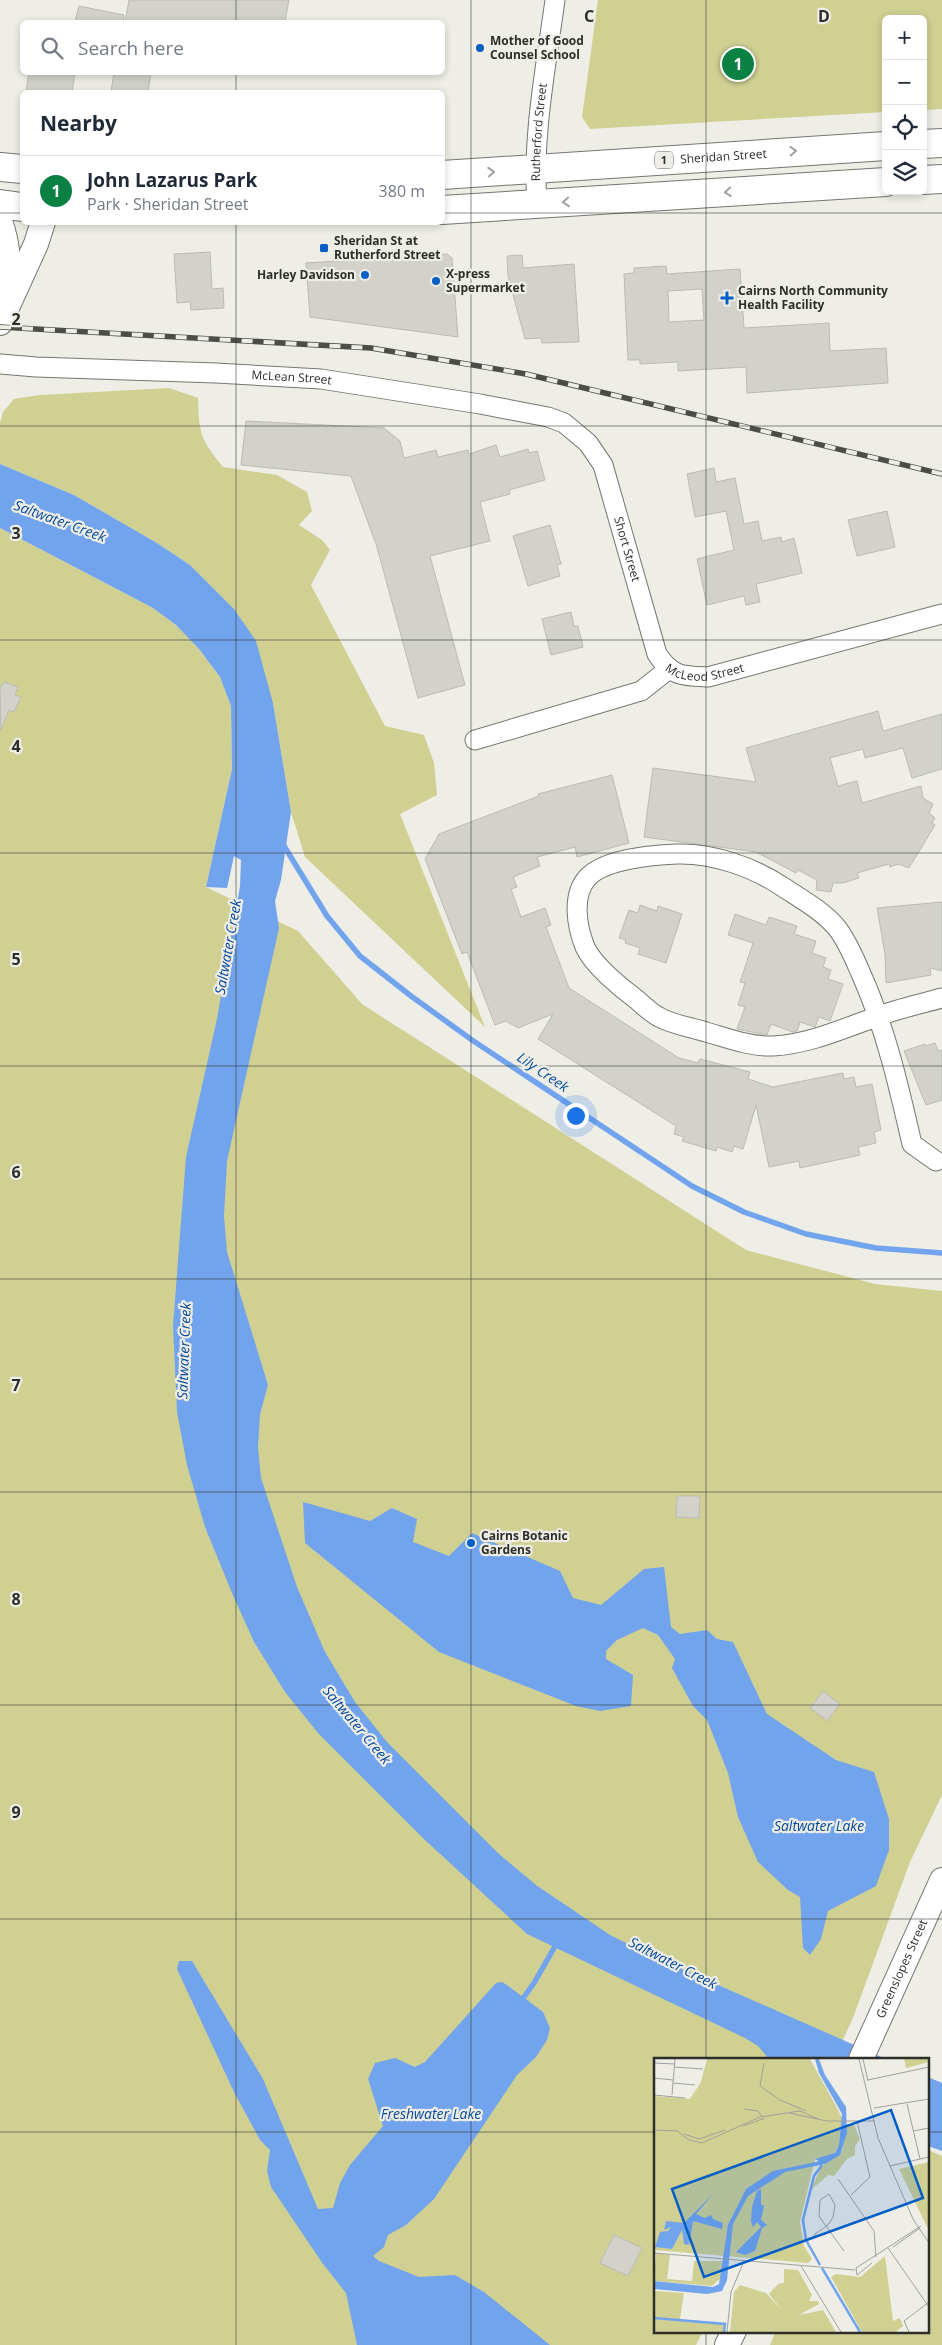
<!DOCTYPE html>
<meta charset="utf-8">
<style>
body{margin:0;font-family:"Open Sans",sans-serif;background:#f6f6f7;color:#1f2937}
.controls{position:absolute;right:15px;top:15px;display:grid;overflow:hidden;border-radius:8px;box-shadow:0 2px 8px #0003}
.controls button{width:45px;height:45px;display:grid;place-items:center;padding:0;border:0;border-bottom:1px solid #e0e1e3;background:#fff;color:#1f2937;font:25px sans-serif}
.you{position:absolute;left:575px;top:1115px;width:18px;height:18px;margin:-12px;border:4px solid #fff;border-radius:50%;background:#1a73e8;box-shadow:0 0 0 8px #1a73e833}
.badge{display:grid;place-items:center;width:32px;height:32px;border-radius:50%;background:#0b8043;color:#fff;font-size:16px;font-weight:700}
.pin{position:absolute;translate:-50% -50%;border:2px solid #fff;box-shadow:0 1px 5px #0006}
.list{margin:0;padding:0;list-style:none}
h2{display:flex;justify-content:space-between;align-items:center;height:65px;margin:0;padding:0 20px;font-size:21px}
h2 small{font-size:16px;font-weight:400;color:#747a83}
.list li{display:grid;grid-template-columns:32px 1fr auto;gap:15px;align-items:center;box-sizing:border-box;height:70px;padding:0 20px;border-top:1px solid #e0e1e3}
.list b{display:block;font-size:19px;white-space:nowrap}
.list p{margin:0;font-size:16px;white-space:nowrap;color:#747a83}
.list em{font-size:16px;font-style:normal;color:#747a83}
.icon{flex:none;width:28px;height:28px;fill:none;stroke:currentColor;stroke-width:2;stroke-linecap:round;stroke-linejoin:round}
.map{position:relative;flex:none;width:942px;height:2345px;overflow:hidden}
.search{position:absolute;background:#fff;box-shadow:0 2px 8px #0003;left:20px;top:20px;width:425px;height:55px;display:flex;align-items:center;gap:12px;box-sizing:border-box;padding:0 18px;border-radius:8px;color:#747a83;font-size:19px}
.panel{position:absolute;background:#fff;box-shadow:0 2px 8px #0003;left:20px;top:90px;width:425px;height:135px;border-radius:8px}
.map>svg:first-child{display:block}
.green{fill:#d0d093}
.water{fill:#72a4ed}
.lines{fill:none;stroke-linecap:round;stroke-linejoin:round}
.stream{stroke:#72a4ed;stroke-width:5.5}
.building{fill:#d2d2cb;stroke:#bbbbb4;fill-rule:evenodd}
.minor-casing{stroke:#767670;stroke-width:21}
.tertiary-casing{stroke:#767670;stroke-width:26}
.trunk-casing{stroke:#767670;stroke-width:30}
.minor{stroke:#fff;stroke-width:19}
.tertiary{stroke:#fff;stroke-width:24}
.trunk{stroke:#fff;stroke-width:28}
.rail-casing{stroke:#4c4c48;stroke-width:5.5}
.rail{stroke:#eeeee7;stroke-width:4;stroke-dasharray:11;stroke-linecap:butt}
.oneway{stroke:#a0a09f}
.grid{fill:none;stroke:#2d2d2a;stroke-width:1;stroke-opacity:0.55}
.poi-dot{fill:#045ec7;stroke:#eeeee7;stroke-width:2}
.labels{text-anchor:middle;stroke-width:4.5;stroke-linejoin:round;paint-order:stroke}
.shield{fill:#eeeee7;stroke:#676763;stroke-width:1}
.shield-label{font-size:11px;font-weight:bold;fill:#2d2d2a}
.poi-label{font-size:12px;font-weight:bold;fill:#2d2d2a;stroke:#eeeee7;text-anchor:start}
.street-label{font-size:12px;fill:#2d2d2a;stroke:#eeeee7}
.water-label{font-size:14px;font-style:italic;fill:#03489c;stroke:#eeeee7}
.inset-river{fill:none;stroke:#72a4ed;stroke-width:2.5}
.inset-road{fill:none;stroke:#a1a19b;stroke-width:1}
.view{fill:#045ec7;fill-opacity:0.15;stroke:#045ec7;stroke-width:2.5}
.inset-edge{fill:none;stroke:#2d2d2a;stroke-width:2.5}
.grid-label{font-size:16px;text-anchor:middle;font-weight:bold;fill:#2d2d2a;stroke:#eeeee7;stroke-width:4.5;stroke-linejoin:round;paint-order:stroke}
</style>
<div class="map">
<svg width="942" height="2345" viewBox="0 0 942 2345">
<rect width="100%" height="100%" fill="#eeeee7"/>
<path class="green" d="M598,0H942V109L923,110V19H886V112L590,129L582,117Z
M169,388L198,398C199,434 200,438 223,467L277,475L307,492L312,511L299,525L322,540L330,550L311,585L385,726L424,735L434,763L437,795L400,814L485,1027L305,857L291,812L273,703L190,565L157,543L74,495L0,464V423L3,412L14,399L40,395Z
M0,528L153,608L176,625L199,649L220,677L231,706L232,769L206,887L298,931L362,1004L746,1250L875,1284L942,1291V1795L910,1862L853,2018L834,2059H656V2331H703L696,2345H0Z
M928,2150L942,2156V2345H770L776,2331H928Z"/>
<path class="water" d="M0,464L74,495L157,543L190,565L234,609L256,641L273,703L291,812L281,880L275,901L279,928L227,1161L224,1216L227,1252L268,1385L260,1414L258,1447L261,1478L297,1587L325,1652L355,1702L387,1742L499,1854L536,1885L610,1935L657,1958L886,2059H769L758,2046L745,2038L527,1934L426,1841L318,1733L285,1692L254,1642L232,1593L205,1527L187,1465L177,1412L173,1326L186,1157L217,1019L240,886L241,860L234,856L227,888L206,887L232,769L231,706L220,677L199,649L176,625L153,608L0,528Z
M303,1502L370,1521L392,1508L417,1519L413,1542L449,1556L472,1533L560,1571L573,1598L601,1605L644,1569L664,1567L671,1627L680,1634L707,1630L717,1639L733,1642L767,1714L836,1760L874,1772L889,1819V1850L876,1886L828,1911L821,1939L810,1955L803,1948L800,1897L788,1890L758,1862L738,1817L728,1773L707,1720L693,1706L672,1668L675,1659L658,1635L643,1628L617,1640L606,1651V1659L633,1675L631,1706L600,1711L576,1706L439,1652L305,1543Z
M179,1961H192L263,2079L318,2209L333,2208L340,2183L350,2165L383,2126L368,2079L375,2063L395,2058L415,2067L425,2062L496,1983L502,1982L507,1985L543,2012L550,2028L547,2040L536,2057L517,2075L434,2199L406,2225L388,2235L384,2247L373,2256L379,2261L419,2277L455,2275L484,2292L550,2345H357L346,2293L323,2264L271,2187L267,2171L270,2150L260,2140L234,2092L177,1969Z
M928,2077L942,2083V2151L928,2146Z"/>
<g class="lines">
<path class="stream" d="M281,841L327,916L360,956L411,996L472,1040L692,1186L744,1212L806,1234L876,1248L942,1253
M524,1997L534,1983L554,1948"/>
</g>
<path class="building" d="M129,0H289L285,22H125Z
M79,6L124,15L123,22H75Z
M29,72H75L72,92H26Z
M114,72H151L148,92H111Z
M210,252L212,289L223,288L224,308L191,310L190,302L177,303L174,254Z
M447,254L452,258L458,337L310,317L306,263Z
M522,255L523,268L574,264L579,342L542,343L541,338L525,339L508,276L507,256Z
M666,266L667,274L740,269L744,328L829,323L830,351L886,348L888,383L747,393L746,367L678,371V362L640,364V360H628L624,274L634,273V268ZM702,289L704,320L669,322L668,291Z
M246,421L384,428L400,441L404,458L436,450L438,457L468,450L469,454L496,445L500,457L528,449L529,453L537,451L545,480L509,490L510,494L480,502L490,541L430,556L465,685L418,698L377,547L351,476L241,465Z
M714,468L716,482L735,478L744,524L758,521L762,541L781,537L782,542L794,538L802,573L756,584L760,602L746,605L744,596L707,605L697,559L734,550L726,511L695,517L687,474Z
M887,511L895,547L857,556L848,520Z
M550,525L561,564L557,565L560,576L528,586L513,536Z
M571,612L574,626H578L583,647L551,655L542,619Z
M4,682L18,687L15,695L21,697L14,712L9,710L1,730L0,689Z
M878,711L883,731L942,714V769L912,778L903,748L865,758L863,749L830,758L838,786L857,781L862,803L921,786L923,798L933,804L929,813L935,818L932,823L935,825L909,868L899,864L890,867L889,864L857,873L859,878L843,883H833L831,892L816,890L817,880L798,870L796,873L756,852L644,837L653,768L756,782L746,748Z
M612,775L629,843L577,857L575,847L537,857L540,866L513,877L517,887L511,889L521,917L545,908L551,925L546,927L569,988L679,1058L698,1063L700,1059L750,1072L748,1079L773,1087L843,1073L844,1079L854,1077L856,1087L872,1084L881,1130L874,1132L876,1143L858,1147L860,1155L800,1168L799,1161L769,1167L756,1105L743,1149L734,1146L732,1152L717,1147L716,1151L682,1141L684,1137L674,1134L676,1126L538,1039L553,1014L518,1028L506,1021L495,1025L467,952L462,954L425,859L439,834L539,796L538,794Z
M942,902V971L930,968L931,975L886,983L885,954L877,908Z
M640,905L657,911L658,906L682,914L666,963L638,954L640,948L625,943L626,940L619,938L629,910L638,913Z
M735,914L766,925L769,917L797,926L794,934L816,941L812,953L826,958L823,967L831,970L828,979L843,984L830,1021L819,1017L815,1027L800,1022L797,1031L793,1032L771,1024L767,1035L737,1029L745,1007L738,1005L745,983L740,982L753,943L728,935Z
M935,1043L938,1051L942,1050V1100L926,1105L904,1051L925,1044L926,1046Z
M677,1496H700L699,1518L676,1517Z
M823,1691L840,1704L827,1721L810,1708Z
M614,2235L642,2248L628,2276L600,2263Z"/>
<g class="lines">
<defs>
<g id="minor">
<path id="s1" d="M537,204C532,136 546,67 555,0"/>
<path id="s2" d="M0,364L36,367L216,373L321,379L480,404L548,417L564,423L588,443L603,465L657,654C672,677 683,676 708,677L942,614"/>
<path d="M475,740L641,691L669,669"/>
<path d="M936,1161L912,1144C899,1087 886,1030 862,976C855,960 848,942 837,928C823,911 801,899 783,887C753,867 713,853 677,854C653,855 605,859 588,877C571,895 577,927 585,947C593,965 621,988 636,999C643,1005 651,1013 659,1017C673,1025 691,1027 706,1032C727,1038 751,1047 773,1046C809,1044 842,1029 876,1017C897,1009 920,1004 942,998"/>
</g>
<g id="tertiary">
<path d="M0,221C9,247 10,267 5,294"/>
<path d="M0,323L36,244L43,222"/>
<path id="s3" d="M861,2059L942,1880"/>
<path d="M727,2345L734,2331"/>
</g>
<g id="trunk">
<path d="M923,144L942,143"/>
<path d="M0,167L22,169"/>
<path id="s4" d="M442,175L886,146"/>
<path d="M923,180L942,179"/>
<path d="M0,204L22,207"/>
<path d="M442,210L886,182"/>
</g>
</defs>
<use href="#minor" class="minor-casing"/>
<use href="#tertiary" class="tertiary-casing"/>
<use href="#trunk" class="trunk-casing"/>
<use href="#minor" class="minor"/>
<use href="#tertiary" class="tertiary"/>
<use href="#trunk" class="trunk"/>
<defs>
<path id="rail" d="M0,327L371,348L526,374L942,474"/>
</defs>
<use href="#rail" class="rail-casing"/>
<use href="#rail" class="rail"/>
</g>
<defs><path id="oneway-chevron" d="M-2-3.5L2.5 0L-2 3.5" fill="none" stroke-width="1.6" stroke-linecap="round" stroke-linejoin="round" transform="scale(1.25)"/></defs>
<g class="oneway">
<use href="#oneway-chevron" transform="translate(793 151) rotate(-3)"/>
<use href="#oneway-chevron" transform="translate(491 172) rotate(-4)"/>
<use href="#oneway-chevron" transform="translate(728 192) rotate(176)"/>
<use href="#oneway-chevron" transform="translate(566 202) rotate(176)"/>
</g>
<path class="grid" d="M236,0V22M471,0V2345M706,0V2059M236,72V92M0,213H22M442,213H942M236,222V2345M0,426H942M0,640H942M0,853H942M0,1066H942M0,1279H942M0,1492H942M0,1705H942M0,1919H942M0,2132H656M928,2132H942M706,2331V2345"/>
<g class="poi-dot">
<circle cx="480" cy="48" r="5"/>
<rect x="319" y="243" width="10" height="10" rx="2.5"/>
<circle cx="365" cy="275" r="5"/>
<circle cx="436" cy="281" r="5"/>
<path d="M724.5 290.5h5v5h5v5h-5v5h-5v-5h-5v-5h5z"/>
<circle cx="471" cy="1543" r="5"/>
</g>
<g class="labels">
<rect class="shield" x="655" y="151.5" width="18" height="17" rx="4"/>
<g class="shield-label">
<text x="664" y="164">1</text>
</g>
<g class="poi-label">
<text x="490" y="45">Mother of Good<tspan x="490" dy="14">Counsel School</tspan></text>
<text x="334" y="245">Sheridan St at<tspan x="334" dy="14">Rutherford Street</tspan></text>
<text x="446" y="278">X-press<tspan x="446" dy="14">Supermarket</tspan></text>
<text x="355" y="279" text-anchor="end">Harley Davidson</text>
<text x="738" y="295">Cairns North Community<tspan x="738" dy="14">Health Facility</tspan></text>
<text x="481" y="1540">Cairns Botanic<tspan x="481" dy="14">Gardens</tspan></text>
</g>
<g class="street-label">
<text dy="4" stroke="none"><textPath href="#s1" startOffset="72">Rutherford Street</textPath></text>
<text dy="4" stroke="none"><textPath href="#s4" startOffset="282">Sheridan Street</textPath></text>
<text dy="4" stroke="none"><textPath href="#s2" startOffset="292">McLean Street</textPath></text>
<text dy="4" stroke="none"><textPath href="#s2" startOffset="714">Short Street</textPath></text>
<text dy="4" stroke="none"><textPath href="#s2" startOffset="879">McLeod Street</textPath></text>
<text dy="4" stroke="none"><textPath href="#s3" startOffset="99">Greenslopes Street</textPath></text>
</g>
<g class="water-label">
<text transform="translate(60 521) rotate(20)" y="5">Saltwater Creek</text>
<text transform="translate(228 947) rotate(-80)" y="5">Saltwater Creek</text>
<text transform="translate(543 1072) rotate(34)" y="5">Lily Creek</text>
<text transform="translate(184 1351) rotate(-88)" y="5">Saltwater Creek</text>
<text transform="translate(357 1725) rotate(50)" y="5">Saltwater Creek</text>
<text x="819" y="1831">Saltwater Lake</text>
<text transform="translate(673 1963) rotate(27)" y="5">Saltwater Creek</text>
<text x="431" y="2119">Freshwater Lake</text>
</g>
</g>
<g transform="translate(654 2058)">
<rect width="275" height="275" fill="#eeeee7"/>
<path d="M53,1H156L182,48L188,60L185,87L179,97L161,101L146,164L150,188L158,201L154,205L0,192V38L36,41L47,24ZM250,1H275V4L252,10ZM193,67H200L206,81L201,88V97L193,101L180,118L174,117L157,132L167,109L188,94ZM275,104V173L245,111ZM2,195L16,197L13,221L38,223L40,203H68L67,220L58,228L0,223ZM231,198L239,263L246,260L249,268L242,274H208L177,219L182,216L206,219ZM130,211L144,212L158,237L155,243H164L165,246L145,257L169,252L182,274H76L80,234L86,227L112,235L129,253L115,236L124,226L130,225ZM0,233L30,235L26,261L71,266L70,274H0Z" fill="#d0d093"/>
<path d="M161,1H165L171,17L192,49L193,75L186,97L171,106L131,114L94,138L79,166L73,222L68,233L53,236L0,231V223L59,229L65,226L74,167L92,131L119,113L162,104L165,103L161,101L181,95L185,87L188,56L165,15ZM107,131V146L110,148L107,162L113,167L108,170L101,193L91,197L82,194L107,169L103,164L99,169L97,163L98,149L103,133ZM60,135L42,156L51,160L57,157L59,161L69,165L68,171L39,163L35,187L30,186L28,172L18,191L1,189L6,174L14,173L17,169L10,172L12,163L30,165Z" fill="#72a4ed"/>
<path class="inset-river" d="M166,207L152,182L149,162L160,118L168,107M168,210L206,274M0,260L71,266L70,274"/>
<path class="inset-road" d="M205,1L224,80L259,161L275,185M209,1L214,23M0,5L21,6M110,5L106,28L126,42L152,53M20,9L49,11M0,20L19,22M214,22L275,9M19,25L41,27M0,37L31,40M18,37L21,1M253,46L266,101M220,50L275,41M90,51L104,53L108,59M135,55L173,63H221M89,68L111,60M0,72L24,73M23,73L35,82L48,85L106,59L146,53L164,61M259,73L275,70M30,76L45,81L71,72M236,108L275,99M184,121L220,173L222,199M197,137L216,119L203,63M160,178L161,176L170,170L172,168L174,167L179,159L181,147L175,136L166,142L165,158L169,164L172,168L190,193M239,189L266,170M234,190L275,249M0,195L201,212M147,208L187,274M203,217L202,210L267,168M203,217L218,205M73,274L77,234L90,203M255,274L250,263L275,244"/>
<path class="view" d="M237,52L269,140L50,219L18,131Z"/>
<rect width="275" height="275" class="inset-edge"/>
</g>
<g class="grid-label">
<text x="589" y="22">C</text>
<text x="824" y="22">D</text>
<text x="16" y="325">2</text>
<text x="16" y="539">3</text>
<text x="16" y="752">4</text>
<text x="16" y="965">5</text>
<text x="16" y="1178">6</text>
<text x="16" y="1391">7</text>
<text x="16" y="1605">8</text>
<text x="16" y="1818">9</text>
</g>
</svg>
<div class="controls">
<button>+</button>
<button>−</button>
<button><svg class="icon" aria-label="locate" viewBox="0 0 24 24"><circle cx="12" cy="12" r="6"/><path d="M12 2v4M12 18v4M2 12h4M18 12h4"/></svg></button>
<button><svg class="icon" aria-label="layers" viewBox="0 0 24 24"><path d="M12 4l9 5-9 5-9-5zM3 14l9 5 9-5"/></svg></button>
</div>
<div class="you"></div>
<div class="pin badge" style="left:738px;top:64px">1</div>
<div class="search"><svg class="icon" aria-label="search" viewBox="0 0 24 24"><circle cx="10" cy="10" r="6"/><path d="M15 15l6 6"/></svg>Search here</div>
<section class="panel">
<h2>Nearby<small></small></h2>
<ul class="list">
<li><span class="badge">1</span><div><b>John Lazarus Park</b><p>Park · Sheridan Street</p></div><em>380 m</em></li>
</ul>
</section>
</div>
